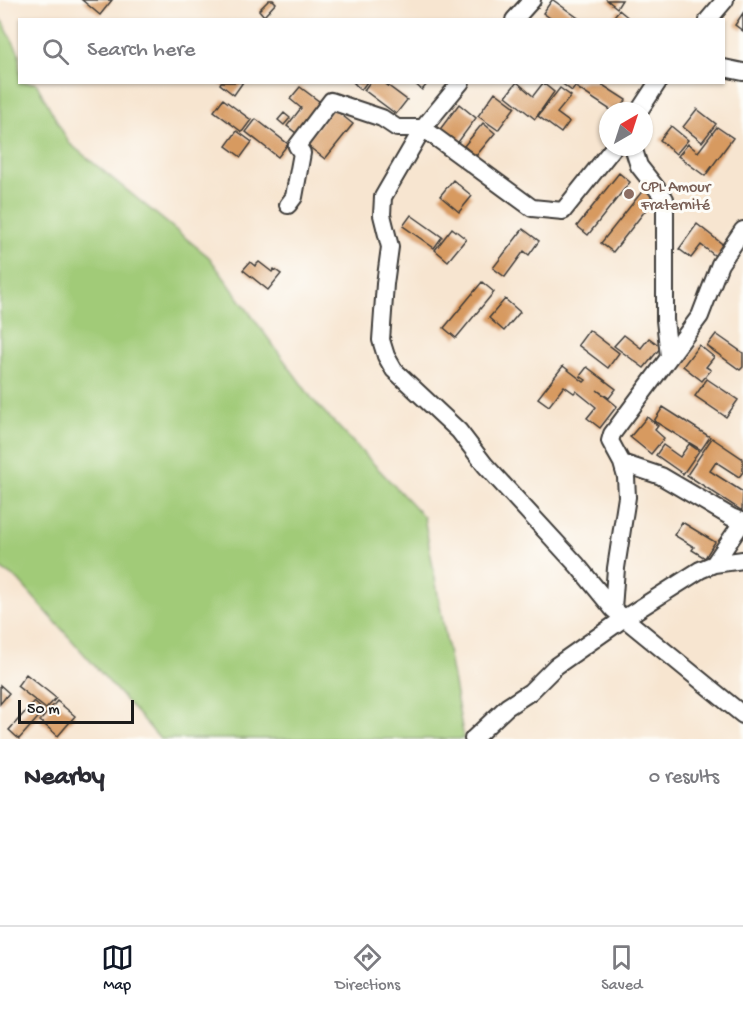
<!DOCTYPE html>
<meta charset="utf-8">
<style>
body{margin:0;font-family:"Gochi Hand",sans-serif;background:#f7f7f7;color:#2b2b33}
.compass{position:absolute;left:599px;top:102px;width:54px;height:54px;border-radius:50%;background:#fff;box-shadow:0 2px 4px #0004;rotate:39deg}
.scale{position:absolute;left:18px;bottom:15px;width:116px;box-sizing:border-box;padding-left:6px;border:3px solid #1c1c1c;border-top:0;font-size:16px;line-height:21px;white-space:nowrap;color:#1c1c1c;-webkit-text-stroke:4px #fdfcf7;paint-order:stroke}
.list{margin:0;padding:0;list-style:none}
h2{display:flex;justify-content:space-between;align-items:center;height:78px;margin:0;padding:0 24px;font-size:26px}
h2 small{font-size:20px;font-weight:400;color:#7c7c81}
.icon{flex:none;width:33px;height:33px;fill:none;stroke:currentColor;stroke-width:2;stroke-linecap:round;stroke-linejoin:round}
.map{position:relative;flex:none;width:743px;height:739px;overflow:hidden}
.search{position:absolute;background:#fff;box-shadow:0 2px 4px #0004;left:18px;right:18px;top:18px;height:66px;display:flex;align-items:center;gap:15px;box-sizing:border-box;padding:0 21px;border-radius:0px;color:#7c7c81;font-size:22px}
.sheet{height:186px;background:#fff}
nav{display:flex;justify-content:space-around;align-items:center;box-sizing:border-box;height:84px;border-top:2px solid #e1e1e2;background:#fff;font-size:16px;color:#7c7c81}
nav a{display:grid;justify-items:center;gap:3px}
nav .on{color:#111827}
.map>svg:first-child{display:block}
.green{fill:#a1cb78;stroke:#5e744a;stroke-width:1.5}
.building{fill:#d79a60}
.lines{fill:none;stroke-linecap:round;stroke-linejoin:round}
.minor-casing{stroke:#3d3a37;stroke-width:20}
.minor{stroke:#fff;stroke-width:16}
.education-dot{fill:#8d6e63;stroke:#fdfcf7;stroke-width:2}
.labels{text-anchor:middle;stroke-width:6;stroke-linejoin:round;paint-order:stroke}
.education-label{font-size:16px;fill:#785e54;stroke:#fdfcf7;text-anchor:start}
</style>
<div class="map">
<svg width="743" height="739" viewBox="0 0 743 739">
<rect width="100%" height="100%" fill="#fdfcf7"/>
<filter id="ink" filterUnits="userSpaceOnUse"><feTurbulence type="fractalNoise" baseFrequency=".0167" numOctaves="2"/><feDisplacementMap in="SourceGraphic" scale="12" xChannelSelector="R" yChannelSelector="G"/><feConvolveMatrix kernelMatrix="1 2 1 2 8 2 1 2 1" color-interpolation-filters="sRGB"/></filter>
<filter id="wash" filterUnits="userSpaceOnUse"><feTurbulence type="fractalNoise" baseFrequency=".008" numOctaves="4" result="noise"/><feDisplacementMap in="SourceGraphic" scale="24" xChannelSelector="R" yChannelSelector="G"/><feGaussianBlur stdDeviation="1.35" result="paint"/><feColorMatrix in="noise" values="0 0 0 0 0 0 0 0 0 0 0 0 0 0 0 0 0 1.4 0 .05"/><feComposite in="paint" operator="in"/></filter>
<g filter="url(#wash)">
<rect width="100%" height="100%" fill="#f7e5d0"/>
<path class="green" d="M0,17L19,53L20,82L36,83L69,143L209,257L313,400L424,517L464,739H160L18,580L0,568Z"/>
<g id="blocks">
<path class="building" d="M82,0H112L100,15Z
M269,0H273L276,3L264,16L259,10Z
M552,0H553L581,20H553L543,13Z
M607,0H622L617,8Z
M619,10L631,20H611Z
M743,13V31L735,25Z
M221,82H243L234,95L220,84Z
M353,82H367L361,90Z
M370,82H383L407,100L396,114L364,90Z
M413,82H429L422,90Z
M517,82L533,96L543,83L554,92L535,119L506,96Z
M560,82H579L572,91Z
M581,82H598L626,100L620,111H612L577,88Z
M300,87L324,105L300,136L287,126L301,108L290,99Z
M560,88L571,96L557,113L569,122L561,133L538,116Z
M495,92L515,107L498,130L478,116Z
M223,99L251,120L242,132L214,111Z
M459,104L476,118L456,145L438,132Z
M333,108L353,124L325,159L304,143Z
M697,109L716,124L702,142L683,127Z
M284,113L290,118L284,125L278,120Z
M256,119L288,144L278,157L246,132Z
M483,123L495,133L476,156L464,146Z
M671,126L688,140L676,154L660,140Z
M717,127L733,138L705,176L678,156L688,144L698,152Z
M237,131L252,142L241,157L226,146Z
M619,173L630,182L588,235L577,226Z
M453,180L472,196L459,212L440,196Z
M644,189L655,198L613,252L601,243Z
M411,215L442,237L434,248L403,226Z
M697,224L726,247L718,258L701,245L691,258L679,249Z
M452,228L466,239L448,261L435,250Z
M523,229L539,241L529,255L524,251L505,277L493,268Z
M250,262L255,266L259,262L272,272L274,269L281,274L268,290L243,270Z
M482,282L494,292L456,338L444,328Z
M505,299L520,312L504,331L489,318Z
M589,330L619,353L608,368L578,345Z
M716,334L743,353V367L740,370L707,346Z
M624,335L641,348L649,338L661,347L644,368L614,346Z
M699,345L714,357L706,367L711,370L702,381L683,366Z
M563,366L584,382L586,380L580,376L587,367L616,389L609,398L597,390L617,406L600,428L587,418L596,407L576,391L574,393L564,386L549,406L538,398Z
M707,379L738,400L726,417L695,396Z
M663,407L710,437L701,450L654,421Z
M647,417L658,426L655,430L664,438L651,454L630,437Z
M712,438L743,459V472L739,477L716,462L710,471L743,492L742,511L687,475Z
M689,444L699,451L683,474L656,455L663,445L680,457Z
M682,522L715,542L705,558L692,550L694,547L674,535Z
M26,674L56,698L46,709L17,686Z
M0,685L9,693L0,704Z
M57,701L75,716L58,736L40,721Z
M34,702L44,711L19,739L9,730Z"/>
</g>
</g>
<g filter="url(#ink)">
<use href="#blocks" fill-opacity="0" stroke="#3d3a37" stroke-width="1.5"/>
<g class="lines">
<defs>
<path id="minor" d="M514,20L532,0
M708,20L725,0
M724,68L743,72
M461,82L423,128L383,197L382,215L390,247L385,284L381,340L386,356L394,370L459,431L485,465L577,565L613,609L743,715
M639,111L658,82
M633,147L639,166L665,199V320L669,356
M288,205L294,197L302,153L297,146L331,101L382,118L397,128H423L532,208L563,211L614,147
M622,463L661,476L731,517L743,522
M714,564L743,521
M613,609L616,568L627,497L626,477L622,463L610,441L612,434L700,316L720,264L743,230
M473,739L507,707L530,692L556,666L623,619L700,570L714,564L743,560"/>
</defs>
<use href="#minor" class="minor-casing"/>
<use href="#minor" class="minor"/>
</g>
</g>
<circle class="education-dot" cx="629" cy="194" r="6"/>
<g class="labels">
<g class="education-label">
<text x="641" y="191">CPL Amour<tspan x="641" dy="18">Fraternité</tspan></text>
</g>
</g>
</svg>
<svg class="compass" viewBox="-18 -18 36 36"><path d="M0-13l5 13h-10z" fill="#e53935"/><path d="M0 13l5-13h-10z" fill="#7c7c81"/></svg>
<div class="scale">50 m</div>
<div class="search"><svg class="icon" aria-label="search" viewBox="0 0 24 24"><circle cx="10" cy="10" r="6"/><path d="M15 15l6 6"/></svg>Search here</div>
</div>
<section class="sheet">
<h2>Nearby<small>0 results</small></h2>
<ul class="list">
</ul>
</section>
<nav>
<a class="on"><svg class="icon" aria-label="map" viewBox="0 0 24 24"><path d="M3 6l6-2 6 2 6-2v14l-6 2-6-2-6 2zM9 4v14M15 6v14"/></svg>Map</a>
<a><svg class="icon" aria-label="directions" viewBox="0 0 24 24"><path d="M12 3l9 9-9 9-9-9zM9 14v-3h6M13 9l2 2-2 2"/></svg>Directions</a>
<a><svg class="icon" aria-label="saved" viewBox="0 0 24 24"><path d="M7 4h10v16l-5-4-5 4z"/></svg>Saved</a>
</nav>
